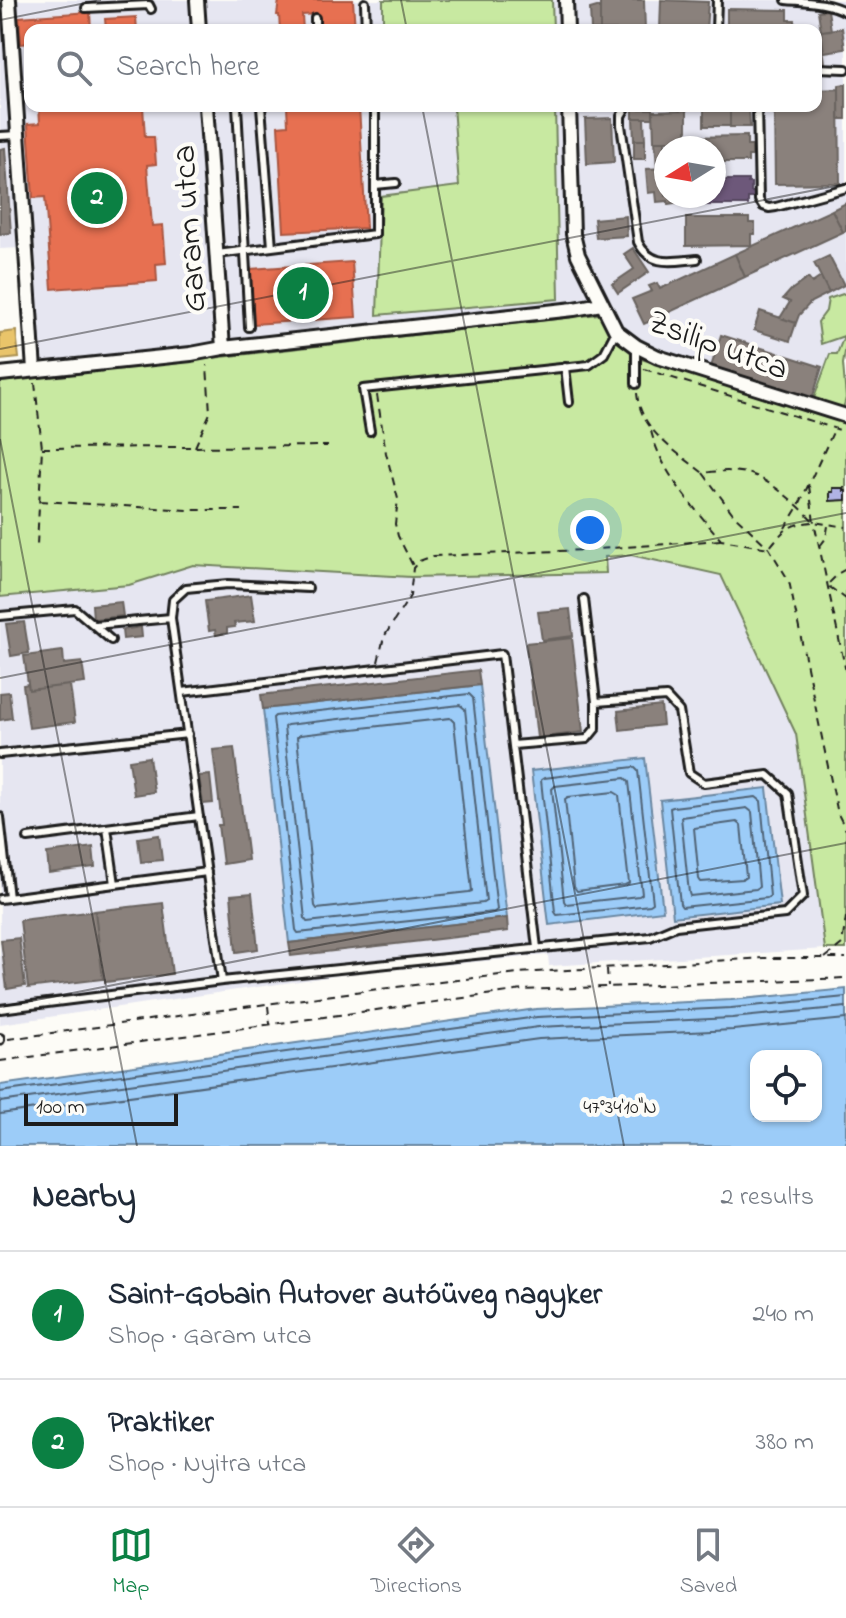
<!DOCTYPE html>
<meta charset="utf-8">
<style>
body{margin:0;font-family:"Indie Flower",sans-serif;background:#f2f2f3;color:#1f2937}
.controls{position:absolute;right:24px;bottom:24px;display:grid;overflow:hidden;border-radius:16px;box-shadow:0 2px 6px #0004}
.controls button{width:72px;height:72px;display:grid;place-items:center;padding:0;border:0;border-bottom:2px solid #e0e1e3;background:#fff;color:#1f2937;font:40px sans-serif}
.compass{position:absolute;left:654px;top:136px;width:72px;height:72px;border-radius:50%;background:#fff;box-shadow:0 2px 6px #0004;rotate:259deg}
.scale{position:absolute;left:24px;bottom:20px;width:154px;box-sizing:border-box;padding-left:8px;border:4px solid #1c1c1c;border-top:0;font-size:22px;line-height:28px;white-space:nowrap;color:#1c1c1c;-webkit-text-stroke:6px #fdfcf7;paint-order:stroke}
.you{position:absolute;left:590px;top:530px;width:28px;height:28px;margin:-20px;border:6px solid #fff;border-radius:50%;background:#1a73e8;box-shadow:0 0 0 12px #1a73e833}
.badge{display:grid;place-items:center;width:52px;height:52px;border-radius:50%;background:#0b8043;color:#fff;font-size:26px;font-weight:700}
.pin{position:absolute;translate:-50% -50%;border:4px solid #fff;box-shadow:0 2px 8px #0006}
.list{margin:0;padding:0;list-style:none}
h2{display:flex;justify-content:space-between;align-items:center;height:104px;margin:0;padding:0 32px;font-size:34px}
h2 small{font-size:26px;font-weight:400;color:#747a83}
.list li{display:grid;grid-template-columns:52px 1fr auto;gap:24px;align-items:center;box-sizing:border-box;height:128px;padding:0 32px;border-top:2px solid #e0e1e3}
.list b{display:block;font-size:30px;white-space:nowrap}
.list p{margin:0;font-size:26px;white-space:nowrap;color:#747a83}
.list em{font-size:26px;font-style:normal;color:#747a83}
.icon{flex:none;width:44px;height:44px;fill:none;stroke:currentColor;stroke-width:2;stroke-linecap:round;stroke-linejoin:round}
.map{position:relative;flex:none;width:846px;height:1146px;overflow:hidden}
.search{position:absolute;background:#fff;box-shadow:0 2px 6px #0004;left:24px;right:24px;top:24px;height:88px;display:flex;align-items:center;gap:20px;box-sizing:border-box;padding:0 28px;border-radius:16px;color:#747a83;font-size:30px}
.sheet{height:360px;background:#fff}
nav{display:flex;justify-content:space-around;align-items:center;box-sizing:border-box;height:112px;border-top:2px solid #e0e1e3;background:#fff;font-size:22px;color:#747a83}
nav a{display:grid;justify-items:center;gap:4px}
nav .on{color:#0b8043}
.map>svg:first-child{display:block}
.built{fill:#e6e6f1;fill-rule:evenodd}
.green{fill:#c8e9a1;stroke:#72825e;stroke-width:2}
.water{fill:#9cccf8;stroke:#6986a0;stroke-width:2;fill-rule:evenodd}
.homes{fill:#e9c46a;stroke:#ac9253;stroke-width:2}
.shops{fill:#e76f51;stroke:#aa5641;stroke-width:2}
.offices{fill:#6d597a;stroke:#55475e;stroke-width:2}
.industry{fill:#8a817c;stroke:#69635f;stroke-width:2}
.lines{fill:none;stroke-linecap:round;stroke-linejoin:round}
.shore{stroke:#4f6274;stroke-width:2}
.building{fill:#b0b3e4;stroke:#1c1c1c;stroke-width:2}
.lane-casing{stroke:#1c1c1c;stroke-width:12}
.street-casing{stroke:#1c1c1c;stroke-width:18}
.path{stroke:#1c1c1c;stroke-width:2;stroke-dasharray:8 6;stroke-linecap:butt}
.lane{stroke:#fdfcf7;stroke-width:6}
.street{stroke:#fdfcf7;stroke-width:12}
.ticks{fill:none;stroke:#1c1c1c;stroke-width:2;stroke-opacity:0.45}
.labels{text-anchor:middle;stroke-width:8;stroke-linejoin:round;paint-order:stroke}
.street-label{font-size:34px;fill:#1c1c1c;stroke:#fdfcf7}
.ticks-label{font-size:20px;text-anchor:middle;fill:#1c1c1c;stroke:#fdfcf7;stroke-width:8;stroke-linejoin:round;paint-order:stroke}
</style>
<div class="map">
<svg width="846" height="1146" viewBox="0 0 846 1146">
<rect width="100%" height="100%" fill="#fdfcf7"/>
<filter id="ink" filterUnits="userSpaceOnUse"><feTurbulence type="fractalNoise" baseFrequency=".0125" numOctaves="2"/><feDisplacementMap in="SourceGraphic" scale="16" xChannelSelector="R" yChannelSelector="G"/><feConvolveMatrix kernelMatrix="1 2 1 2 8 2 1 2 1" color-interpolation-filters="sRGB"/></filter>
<g filter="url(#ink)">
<path class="built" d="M0,0H846V293L828,299L845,335L837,354H830L811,409L638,358L599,314L30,379L21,248L0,249ZM30,30H816V106H30ZM666,148H714V196H666Z
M631,555L721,575L796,734L825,949L549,966L548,955L355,973L0,1024V597L129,585L193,565L411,577L606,573L605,557Z"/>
<path class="green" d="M383,0H552L553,30H383Z
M453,106H555L559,299L377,315L381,196L459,186Z
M846,293V346L843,364L846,398L842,413L846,414V949H825L796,734L721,575L631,555L605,557L606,573L411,577L193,565L129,585L0,597V382L599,314L638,358L810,409L830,354H837L844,336L821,344L818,322L826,311L828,299Z"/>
<path class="water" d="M480,685L507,918L289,943L263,709Z
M645,758L663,911L549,925L531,771Z
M767,788L780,905L673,917L660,800Z
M846,989V1146H0V1085L536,1009L731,1000ZM756,1056H816V1116H756Z"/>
<path class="homes" d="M16,331L19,358L0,360V333Z"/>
<path class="shops" d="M279,0H353L355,30H319L317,14L302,15L303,30H280L279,15H277Z
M90,12L91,30H30V43L21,44L19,17Z
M136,17L137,30H106L105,19Z
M39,106H143L145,137H154L156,164L147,165L152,226L163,225L166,263L156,264L157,281L52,289L45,197L33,198L28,124L40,123Z
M280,106H359L366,228L284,232L278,126L288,125L287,107Z
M352,262L356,317L254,324L250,269Z"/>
<path class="offices" d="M714,180H748V183H751V192H754V198H748V205H685V196H714Z"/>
<path class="industry" d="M600,0H644L645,30H600Z
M661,0L708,2L706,30H660Z
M600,6V30H591L590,9Z
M727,9L788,10V20H795V30H727Z
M828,10L831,30L821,31L818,11Z
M842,28L845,49L824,52L821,31Z
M821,31L825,63L816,64V32Z
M846,84V119H839V85Z
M839,89L840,183L775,184L774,106H816V90Z
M704,106H730V126H704Z
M730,106H749L750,127H730Z
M633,109H653V118H633Z
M687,110V141H654L653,111Z
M612,118L614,162L587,164L585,119Z
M633,118H644L645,140H634Z
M747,136V146H752V156H748V162H714V148H680V141H687V137Z
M634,140H645V159H634Z
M655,141H665V168H657Z
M5,148L11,233L0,234V149Z
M665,168L666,196H680L681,202L668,204V201L657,202L656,192L648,193L646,169Z
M846,203V231L843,232L832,210Z
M832,210L843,232L745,277L735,254Z
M626,216L627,236L596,238L594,219Z
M686,218H749V223H755V234H751V245L686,246Z
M633,248L649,272L618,293L612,284L634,269L624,254Z
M735,254L745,277L644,324L632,299L652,291L649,286L657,283L660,289Z
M829,256L844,285L829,293L814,263Z
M821,277L829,293L811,302L799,315L796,323L780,318L790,302L783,299L791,290L808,278L812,283Z
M760,311L796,323L790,341L754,330Z
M721,335L822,367L812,399L711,367Z
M251,595L255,621L234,623L235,627L227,628V633L216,635L215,630L209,631L205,601Z
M121,602L123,616L93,619L92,605Z
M570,609L573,636L542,640L538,612Z
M24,622L29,653L11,656L6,624Z
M141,627L142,637L123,639L122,630Z
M572,638L583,732L537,738L526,643Z
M63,651L64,664L82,662L85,683L29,690L24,656Z
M478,670L480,685L263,709L261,695Z
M28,684L29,690L70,685L75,722L29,728L23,685Z
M9,692L12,718L0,720V693Z
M661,706L663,725L620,730L618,711Z
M234,748L248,860L223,864L218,825H222L213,750Z
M149,757L154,792L134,795L129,760Z
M210,775L213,803L203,804L199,776Z
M159,835L162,860L141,862L138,838Z
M93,847L95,867L49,873L47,853Z
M252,893L258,949L236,952L231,895Z
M163,903L172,974L105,982V979H103L95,911Z
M95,911L103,979L28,988L20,920Z
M507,918L508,931L291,956L289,943Z
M19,938L25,986L7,989L1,940Z"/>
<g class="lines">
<path class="shore" d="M469,694L473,698L497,910L494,912L298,933L296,930L273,718L275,716Z
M460,705L465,709L486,901L483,903L307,922L305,919L284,727L287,725Z
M450,718L454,722L472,891L469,892L317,909L315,906L297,737L300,735Z
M634,767L638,771L653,903L650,905L557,915L555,912L541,780L544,778Z
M625,778L629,782L642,894L639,896L566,904L564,901L552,789L555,786Z
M614,792L619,795L629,883L625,885L577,891L574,887L565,799L568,797Z
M756,797L761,801L770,896L767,898L682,907L680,904L670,808L673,807Z
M747,808L752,812L759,887L756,889L690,896L689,893L681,817Z
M737,822L741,825L746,877L743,879L701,882L699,879L694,828Z
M0,1092L537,1017L731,1008L846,997
M0,1102L538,1027L732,1018L846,1007
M0,1114L539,1039L733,1030L846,1019"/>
</g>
<path class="building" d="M833,488H844V491H846V500L830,501V492H833Z"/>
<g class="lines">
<defs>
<path id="lane" d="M786,0C807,2 828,2 846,12
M365,3L366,30
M86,8L149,5L151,9
M315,18V30
M716,30L717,0
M816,68L846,69
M237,106L249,327
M261,106L272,247
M627,106L621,116V125L638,242C651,268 673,261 697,259
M757,106L759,200L763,206L769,208L776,207L846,188
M0,136L18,135
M375,185L396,183
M217,254L375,234V106
M636,346V384
M565,367L569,402
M370,431L363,389L589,365L604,354L616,331
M0,616L75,609L111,640
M95,625L171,618
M182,692L502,654L537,948
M513,745L587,739L596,728V702L584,599
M0,754L188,734
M0,817L9,898
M107,828L115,884
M28,838L199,816
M0,899L207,872
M222,981L171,618L173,600L186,588L228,584L308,588
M0,1009L222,981L650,937L676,926L785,914L803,896L788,793L768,775L704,783L689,773L679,711L666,697L596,702
M0,1038V1040"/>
<path id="street" d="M9,0L34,370
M197,0L199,30
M566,0L567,30
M206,106L223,348
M569,106L573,234L578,255L616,331L636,346L658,357L846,416
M0,374L191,354L223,348L574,309L601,304"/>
</defs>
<use href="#lane" class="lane-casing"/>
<use href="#street" class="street-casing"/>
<path class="path" d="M644,369L846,432
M35,383L42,448L37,545
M637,393C640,431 676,451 703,473C718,471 732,470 747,473C767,477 801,507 814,522L846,527
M377,395L386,453L398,499L395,524L398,536L413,566
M651,431C662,474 693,506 721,540L769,548C784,530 788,524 812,522
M195,447L210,413L207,365
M42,448L328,446
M703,473L734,515L769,548L789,581L838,814L846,830
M809,486L814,522L846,672
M40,501L189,510H242
M785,528L799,505L834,430
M820,546L826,538L828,526
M846,569L839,573L827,585L846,599
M378,662L384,637L410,596L413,568L419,561L433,556L584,550L721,540
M825,958L842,944L846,917
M607,969L608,986
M268,1006L270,1024
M8,1039L362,991L518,973L764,958H846
M0,1061L523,990L846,978"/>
<use href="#lane" class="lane"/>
<use href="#street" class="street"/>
</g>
</g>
<path class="ticks" d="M401,0L407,30M0,20L101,0M422,106L624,1146M0,349L846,184M0,439L137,1146M0,678L846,513M0,1007L846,843"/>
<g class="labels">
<g class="street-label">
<text transform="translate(187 229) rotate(-94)" y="12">Garam utca</text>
<text transform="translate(719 343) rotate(20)" y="12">Zsilip utca</text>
</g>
</g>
<g class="ticks-label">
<text x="620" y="1113">47°34'10"N</text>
</g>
</svg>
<div class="controls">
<button><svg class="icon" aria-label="locate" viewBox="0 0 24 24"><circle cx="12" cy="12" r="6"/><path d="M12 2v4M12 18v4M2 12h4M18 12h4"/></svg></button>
</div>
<svg class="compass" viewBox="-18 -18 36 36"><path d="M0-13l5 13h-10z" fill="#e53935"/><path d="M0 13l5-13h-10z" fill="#747a83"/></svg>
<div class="scale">100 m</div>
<div class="you"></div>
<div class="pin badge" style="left:303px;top:293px">1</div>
<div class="pin badge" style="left:97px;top:198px">2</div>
<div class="search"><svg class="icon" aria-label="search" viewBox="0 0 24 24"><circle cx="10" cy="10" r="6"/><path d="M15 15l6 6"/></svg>Search here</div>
</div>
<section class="sheet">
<h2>Nearby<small>2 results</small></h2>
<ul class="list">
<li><span class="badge">1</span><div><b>Saint-Gobain Autover autóüveg nagyker</b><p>Shop · Garam utca</p></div><em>240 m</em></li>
<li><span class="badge">2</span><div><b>Praktiker</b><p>Shop · Nyitra utca</p></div><em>380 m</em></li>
</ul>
</section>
<nav>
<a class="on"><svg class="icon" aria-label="map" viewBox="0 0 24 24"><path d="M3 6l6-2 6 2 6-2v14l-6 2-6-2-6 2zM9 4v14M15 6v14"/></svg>Map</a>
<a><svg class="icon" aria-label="directions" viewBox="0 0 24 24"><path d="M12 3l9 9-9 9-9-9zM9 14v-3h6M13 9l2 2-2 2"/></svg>Directions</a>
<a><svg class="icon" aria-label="saved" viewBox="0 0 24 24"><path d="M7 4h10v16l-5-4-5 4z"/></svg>Saved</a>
</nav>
